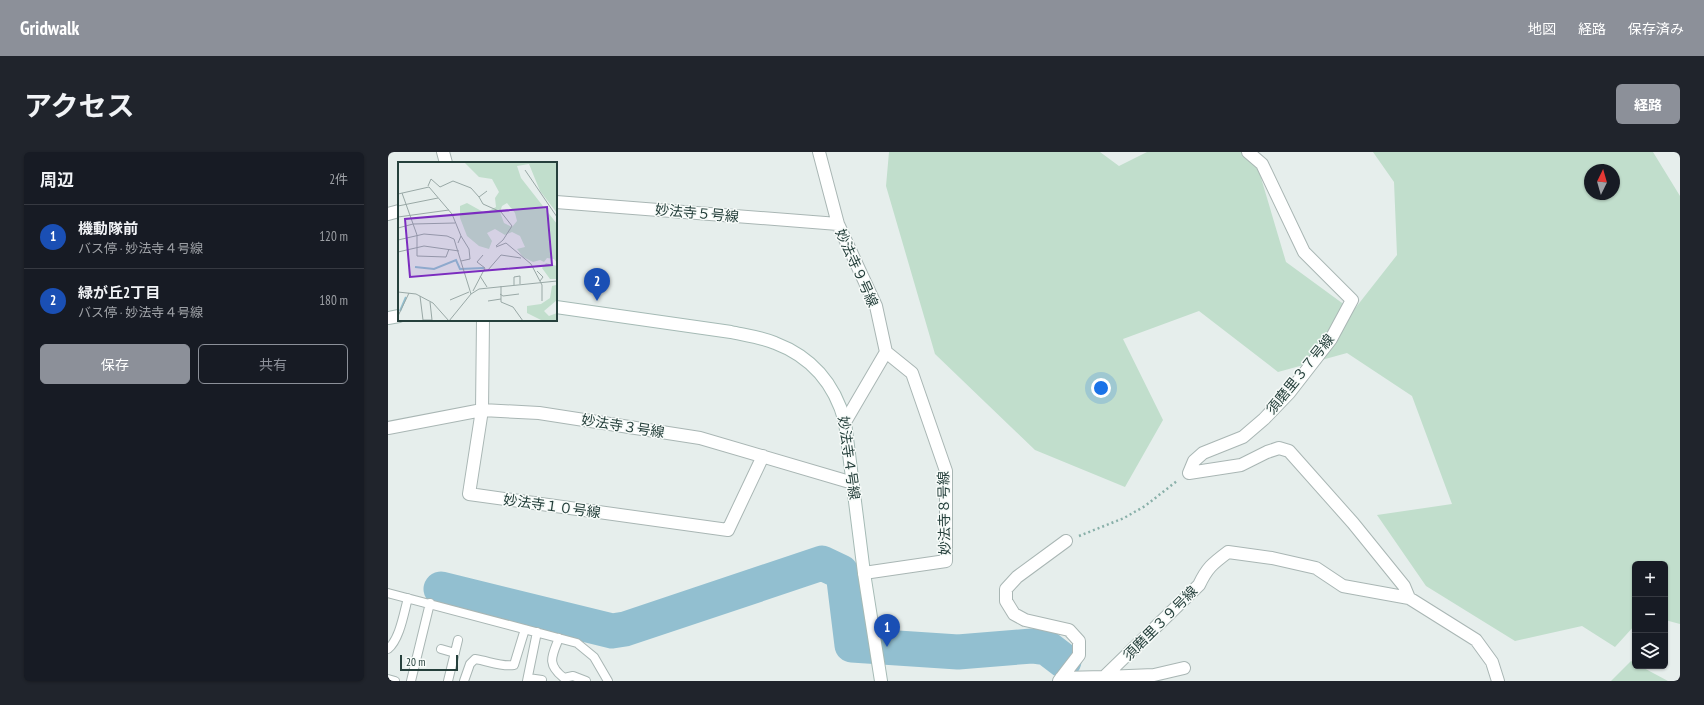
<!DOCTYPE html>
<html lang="ja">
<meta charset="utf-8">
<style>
body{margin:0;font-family:"PT Sans Narrow","Noto Sans JP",sans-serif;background:#20242c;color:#f1f3f6}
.controls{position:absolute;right:12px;bottom:12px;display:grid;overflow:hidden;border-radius:6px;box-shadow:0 1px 3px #0004}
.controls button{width:36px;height:36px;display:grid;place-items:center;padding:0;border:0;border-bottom:1px solid #363941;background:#171b24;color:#f1f3f6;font:20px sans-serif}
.compass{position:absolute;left:1196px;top:12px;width:36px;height:36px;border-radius:50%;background:#171b24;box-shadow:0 1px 3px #0004;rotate:5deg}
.scale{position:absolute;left:12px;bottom:10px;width:58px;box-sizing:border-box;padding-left:4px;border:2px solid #26403c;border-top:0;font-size:11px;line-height:14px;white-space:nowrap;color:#26403c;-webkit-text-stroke:3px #f7fbf9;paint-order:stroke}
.you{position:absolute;left:713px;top:236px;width:14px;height:14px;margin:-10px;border:3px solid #fff;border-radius:50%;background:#1a73e8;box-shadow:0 0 0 6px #1a73e833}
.badge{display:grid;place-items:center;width:26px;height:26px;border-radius:50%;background:#8c9099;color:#fff;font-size:13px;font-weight:700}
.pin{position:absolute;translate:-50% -33px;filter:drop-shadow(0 1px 2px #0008)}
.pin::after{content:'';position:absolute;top:21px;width:14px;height:12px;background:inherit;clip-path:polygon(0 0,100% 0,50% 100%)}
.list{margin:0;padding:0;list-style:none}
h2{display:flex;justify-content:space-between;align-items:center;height:52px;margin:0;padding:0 16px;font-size:17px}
h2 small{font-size:13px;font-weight:400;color:#9ea1a6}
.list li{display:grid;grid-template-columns:26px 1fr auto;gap:12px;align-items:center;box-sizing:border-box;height:64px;padding:0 16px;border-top:1px solid #363941}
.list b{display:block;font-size:15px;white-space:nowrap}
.list p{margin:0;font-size:13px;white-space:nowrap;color:#9ea1a6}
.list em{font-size:13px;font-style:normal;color:#9ea1a6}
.actions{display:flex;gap:8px;padding:12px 16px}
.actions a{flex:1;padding:9px 0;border:1px solid #8c9099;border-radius:6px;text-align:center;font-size:14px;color:#8c9099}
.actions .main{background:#8c9099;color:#fff}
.icon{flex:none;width:22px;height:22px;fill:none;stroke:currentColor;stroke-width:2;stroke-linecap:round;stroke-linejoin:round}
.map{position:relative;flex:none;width:1292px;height:529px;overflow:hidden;border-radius:6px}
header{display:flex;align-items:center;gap:24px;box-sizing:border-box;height:56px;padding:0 20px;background:#8c9099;color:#fff}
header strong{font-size:19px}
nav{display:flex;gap:22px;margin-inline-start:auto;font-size:14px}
.intro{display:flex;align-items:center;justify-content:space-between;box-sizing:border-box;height:96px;padding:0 24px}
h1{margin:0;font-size:28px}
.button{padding:10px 18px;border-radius:6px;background:#8c9099;color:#fff;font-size:14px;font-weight:700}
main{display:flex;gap:24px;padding:0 24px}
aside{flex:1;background:#171b24;border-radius:6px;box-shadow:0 1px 3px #0004}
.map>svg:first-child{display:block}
.green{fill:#c1decc;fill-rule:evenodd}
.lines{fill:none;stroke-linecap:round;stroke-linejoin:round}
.river{stroke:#92bfd0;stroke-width:35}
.lane-casing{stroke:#a9b6b4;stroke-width:10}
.street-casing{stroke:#a9b6b4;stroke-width:14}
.secondary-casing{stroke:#a5bab5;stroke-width:14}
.path{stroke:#89b0a9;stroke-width:2.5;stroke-dasharray:2 3;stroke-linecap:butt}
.lane{stroke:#fff;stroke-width:8}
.street{stroke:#fff;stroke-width:12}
.secondary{stroke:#fff;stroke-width:12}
.labels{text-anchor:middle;stroke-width:3;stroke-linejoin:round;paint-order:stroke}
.street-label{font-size:14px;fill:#26403c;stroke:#f7fbf9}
.inset-river{fill:none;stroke:#92bfd0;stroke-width:2}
.inset-road{fill:none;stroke:#99a8a6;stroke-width:1}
.view{fill:#7b2cbf;fill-opacity:0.15;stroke:#7b2cbf;stroke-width:2}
.inset-edge{fill:none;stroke:#26403c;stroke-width:2}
</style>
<header>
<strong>Gridwalk</strong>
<nav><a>地図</a><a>経路</a><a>保存済み</a></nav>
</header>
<div class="intro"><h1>アクセス</h1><a class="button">経路</a></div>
<main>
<aside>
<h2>周辺<small>2件</small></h2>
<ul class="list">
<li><span class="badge" style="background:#1a4fb4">1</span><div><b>機動隊前</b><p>バス停 · 妙法寺４号線</p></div><em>120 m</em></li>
<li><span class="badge" style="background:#1a4fb4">2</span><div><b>緑が丘2丁目</b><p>バス停 · 妙法寺４号線</p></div><em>180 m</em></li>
</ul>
<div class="actions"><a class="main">保存</a><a>共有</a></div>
</aside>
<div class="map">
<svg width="1292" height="529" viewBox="0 0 1292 529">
<rect width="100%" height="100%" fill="#e6eeec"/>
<path class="green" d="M501,0H712L731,14L759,0H871L868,9L898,110L965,159L1009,103L1006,30L985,0H1265L1292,44V472L1277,468V412H1247V473L1227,495L1194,474L1127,489L1038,434L989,363L1064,352L1024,244L959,201L890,220L811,159L735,187L775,268L737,335L647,298L547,202L498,34ZM1202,18H1226V42H1202Z
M1243,509L1247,511V514H1252L1280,529H1223Z"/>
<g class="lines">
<path class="river" d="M53,437L224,479L237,477L434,411L453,420L456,428L464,493L570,500L644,494L659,496L676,509"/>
<defs>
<path id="lane" d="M0,441L189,491L206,505L220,529
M171,486C164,504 158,512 176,526L185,524L198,529
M0,497C12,487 16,460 20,446
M53,497L67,501
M140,526L154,528
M0,527L7,529
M23,529L42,451
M60,529L70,488
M76,529L82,512L87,507C101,509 112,515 126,513L137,477
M139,529L149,480"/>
<path id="street" d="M55,0L58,11
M431,0L450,72L488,154L498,200L457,270
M860,0L874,12L916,100L964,148L943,187L901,241L876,267L855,285L815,301L806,309L801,321L853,313L879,300L891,296L901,299L965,371L1016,434L1021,446L1088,488L1104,510L1110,529
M168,50L450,72
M0,62L11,59
M95,168L94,258L81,342L340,378L375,304
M0,276L94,258L151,261L312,286L465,331
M476,421L558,409V319L524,221L498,200
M716,525L766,523L796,516
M673,526L716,525L811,433C819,416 824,412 840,400L884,406L928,416L955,434L1021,446
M671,529L691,503V489L681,478L637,468L626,462L618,449V437L629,425L678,389"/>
<path id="secondary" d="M168,155L343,180C357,183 373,185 387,191C424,205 447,233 457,270L476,421L493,529
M0,166L11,164"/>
</defs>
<use href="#lane" class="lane-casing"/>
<use href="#street" class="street-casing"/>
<use href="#secondary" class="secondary-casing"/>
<path class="path" d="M691,384L736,366L757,354L789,329"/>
<use href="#lane" class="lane"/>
<use href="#street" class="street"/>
<use href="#secondary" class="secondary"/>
</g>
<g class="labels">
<g class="street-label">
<text transform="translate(309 61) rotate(5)" y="5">妙法寺５号線</text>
<text transform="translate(469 116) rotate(66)" y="5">妙法寺９号線</text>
<text transform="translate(912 222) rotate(-51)" y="5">須磨里３７号線</text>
<text transform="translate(235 274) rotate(9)" y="5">妙法寺３号線</text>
<text transform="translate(461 306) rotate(82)" y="5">妙法寺４号線</text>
<text transform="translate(164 354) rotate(8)" y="5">妙法寺１０号線</text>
<text transform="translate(556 361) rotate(-91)" y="5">妙法寺８号線</text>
<text transform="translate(772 471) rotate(-45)" y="5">須磨里３９号線</text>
</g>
</g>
<g transform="translate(10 10)">
<rect width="159" height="159" fill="#e6eeec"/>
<path d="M66,0H159V51L142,29L131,2L119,4L123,16L159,62V101L156,97L149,96L146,100L142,98L135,100L125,95L119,87L127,85L122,74L114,70L107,73L97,67L89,71L94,79L91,87L81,84L69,74L62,56V44L69,41L87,51L98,45L97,36L101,30L94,17L81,15ZM109,41L117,51L119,59L114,65L106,61L102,50L104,44ZM148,101L159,104V117H152L144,106ZM158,123L159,138L146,149L151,154L159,151V159H145L129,151V144L143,142L152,136L154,124Z" fill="#c1decc" fill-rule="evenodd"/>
<path class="inset-river" d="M17,105L36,107L58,98L62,107L86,106M2,149L8,135"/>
<path class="inset-road" d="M127,8L159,55M30,24L33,17L42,25L55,19L73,26L81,35L89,29M4,31L19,73V94L48,95L51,87M0,32L31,25L54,52L63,74L60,81M81,35L85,42L103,50L114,64L105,78L98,84M0,44L40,36M0,55L51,48M0,66L15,62L57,61M0,78L26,72L49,74L56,77L73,132M98,85L108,81L133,102L144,123V139M0,90L26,84L61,89M63,99L72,97L71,87L63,74M86,108H90L103,93L123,96M139,109L145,115L142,119M82,114L89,125M116,123V115L122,114V122M103,124V140L115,145L125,159M75,129L87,106L79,100L85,93M0,130L18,132L35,141L51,159L73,132L81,127L159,119M102,132L105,134L121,132M22,134L25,158H34L32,140M52,138L71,130M90,139L103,137M0,154L11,131"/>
<path class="view" d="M149,45L154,103L12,115L7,57Z"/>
<rect width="159" height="159" class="inset-edge"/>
</g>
</svg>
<div class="controls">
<button>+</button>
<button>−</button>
<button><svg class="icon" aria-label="layers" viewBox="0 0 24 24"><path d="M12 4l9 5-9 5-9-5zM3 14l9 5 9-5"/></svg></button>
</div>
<svg class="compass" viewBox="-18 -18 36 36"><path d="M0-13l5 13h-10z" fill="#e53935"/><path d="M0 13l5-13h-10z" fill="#9ea1a6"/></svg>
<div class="scale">20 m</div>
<div class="you"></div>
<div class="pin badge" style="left:499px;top:495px;background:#1a4fb4">1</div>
<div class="pin badge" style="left:209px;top:149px;background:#1a4fb4">2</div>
</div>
</main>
